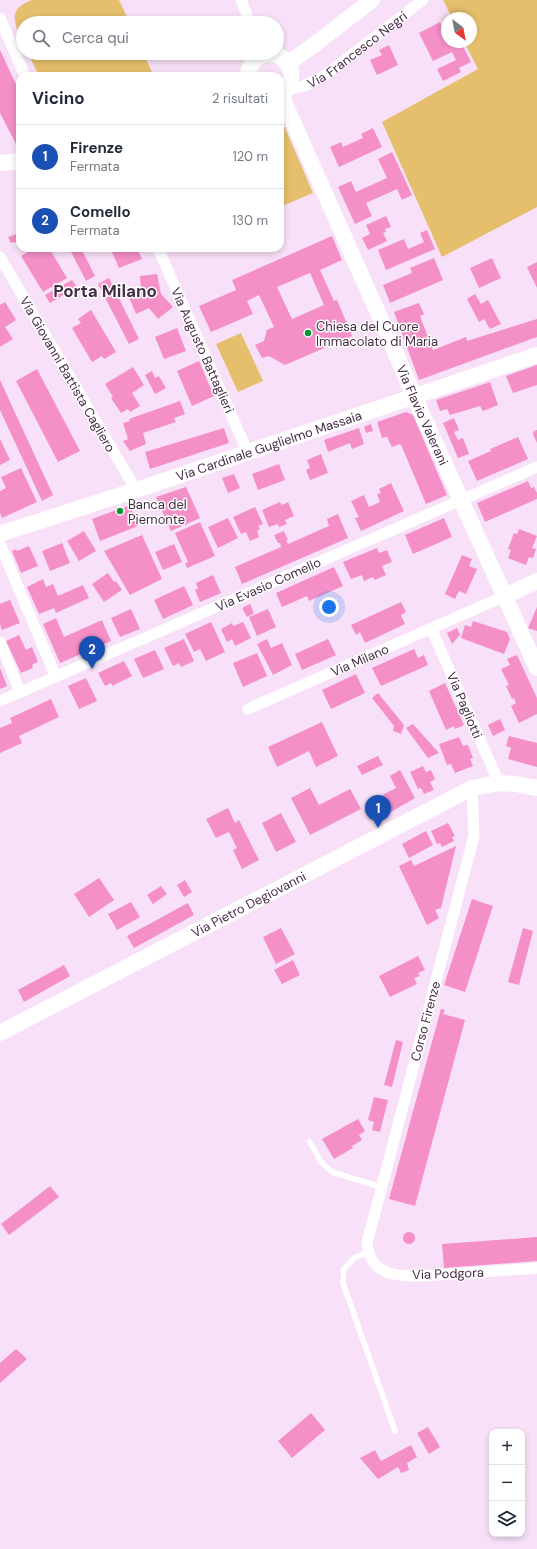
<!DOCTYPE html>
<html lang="it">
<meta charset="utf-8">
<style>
body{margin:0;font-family:"DM Sans",sans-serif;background:#f2f2f3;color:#1f2937}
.controls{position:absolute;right:12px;bottom:12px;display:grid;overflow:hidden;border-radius:8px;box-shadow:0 2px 6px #0003}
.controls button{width:36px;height:36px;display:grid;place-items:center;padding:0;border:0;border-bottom:1px solid #e0e1e3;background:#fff;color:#1f2937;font:20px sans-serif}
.compass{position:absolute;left:441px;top:12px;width:36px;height:36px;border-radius:50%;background:#fff;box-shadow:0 2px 6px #0003;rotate:148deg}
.you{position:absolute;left:329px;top:607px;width:14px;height:14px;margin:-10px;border:3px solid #fff;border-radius:50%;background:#1a73e8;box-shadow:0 0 0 6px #1a73e833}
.badge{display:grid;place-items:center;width:26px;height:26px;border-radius:50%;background:#111827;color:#fff;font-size:13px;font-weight:700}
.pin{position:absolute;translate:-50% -33px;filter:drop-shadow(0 1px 2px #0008)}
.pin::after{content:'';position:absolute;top:21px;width:14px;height:12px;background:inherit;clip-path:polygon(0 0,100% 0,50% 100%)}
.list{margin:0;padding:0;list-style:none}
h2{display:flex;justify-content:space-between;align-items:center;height:52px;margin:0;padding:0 16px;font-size:17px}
h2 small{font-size:13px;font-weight:400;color:#747a83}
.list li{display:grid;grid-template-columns:26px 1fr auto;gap:12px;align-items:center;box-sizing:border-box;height:64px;padding:0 16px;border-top:1px solid #e0e1e3}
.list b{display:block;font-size:15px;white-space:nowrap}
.list p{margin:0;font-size:13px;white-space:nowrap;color:#747a83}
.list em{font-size:13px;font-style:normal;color:#747a83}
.icon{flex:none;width:22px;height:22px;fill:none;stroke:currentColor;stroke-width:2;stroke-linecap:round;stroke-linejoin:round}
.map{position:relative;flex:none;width:537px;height:1549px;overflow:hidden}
.search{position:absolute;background:#fff;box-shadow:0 2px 6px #0003;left:16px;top:16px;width:268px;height:44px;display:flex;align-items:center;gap:10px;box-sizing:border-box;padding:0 14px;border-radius:22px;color:#747a83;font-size:15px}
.panel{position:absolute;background:#fff;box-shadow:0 2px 6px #0003;left:16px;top:72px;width:268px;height:180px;border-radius:12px}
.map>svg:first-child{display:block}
.green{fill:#e5bf6c}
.building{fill:#f48fc8;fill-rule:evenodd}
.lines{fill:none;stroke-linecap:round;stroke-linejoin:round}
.lane{stroke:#fff;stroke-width:5.5}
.street{stroke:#fff;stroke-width:11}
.secondary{stroke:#fff;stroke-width:16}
.poi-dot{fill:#07982f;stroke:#fff;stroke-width:1.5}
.labels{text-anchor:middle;stroke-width:3;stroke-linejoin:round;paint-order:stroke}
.street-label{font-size:13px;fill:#452e45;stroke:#fff}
.poi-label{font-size:13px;fill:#452e45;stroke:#fff;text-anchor:start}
.district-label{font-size:17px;font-weight:bold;fill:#452e45;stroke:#fff}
</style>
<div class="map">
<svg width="537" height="1549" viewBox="0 0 537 1549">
<rect width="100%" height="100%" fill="#f8e1f8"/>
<path class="green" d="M32,0H119L130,23H23V42C14,23 7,9 32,0Z
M443,0H537V207L442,257L382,122L478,69L464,42H471V18H452Z
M28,53H143L154,76H39Z
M280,116L313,193L280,207Z
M241,333L263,381L238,392L216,344Z"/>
<path class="building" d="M440,22L444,31L447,30V42H461L471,62L459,68L461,72L443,81L437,69L456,60L452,52L433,61L419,33Z
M389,45L398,65L377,75L370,60L382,55L379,50Z
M0,50L20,93V147L18,148L0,113Z
M373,128L382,147L339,167L330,147L341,142L343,147L363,138L361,134Z
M392,152L412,195L402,200L397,189L366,203L372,216L355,224L338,187L351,181L356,192L387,178L378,159Z
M386,216L391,227L385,229L386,232L383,233L387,241L368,250L362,238L370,234L366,225Z
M427,230L435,249L386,270L378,250L404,239L408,249L424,242L420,233Z
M20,233V241L11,243L8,237Z
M332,236L342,260L320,270L334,301L337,300L352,336L285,365L269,356L262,358L255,345L264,341L267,330L274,327L259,295L247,301L253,314L211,332L199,306L236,290L232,280ZM310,273L324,305L292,319L277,287Z
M34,248H49L67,278L43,292L21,256Z
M69,248H81L95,276L86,281Z
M110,248H137L142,259L119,268Z
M434,258L443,280L390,303L383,285L412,273L410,268Z
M492,258L501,278L479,288L470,268Z
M537,262V288L527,267Z
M157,274L161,294L173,307L158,319L149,308L136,314L128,295L141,290L140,276Z
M109,278L139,339L129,344L98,284Z
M72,280L77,287L50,303L45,295Z
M475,294L481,304L488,300L501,324L490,329L484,319L479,322L467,299Z
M5,302L16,320L5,327L13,339L0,347V305Z
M419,303L424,314L420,316L433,350L466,337L467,341L537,319V337L419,380L394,312Z
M91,310L116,352L104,359L102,356L92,362L72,328L81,323L78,319Z
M177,328L186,351L164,359L155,337Z
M199,361L214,396L192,406L177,371Z
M537,365V385L513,393L506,376Z
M133,367L144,385L132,393L140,406L130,412L128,409L121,413L111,398L113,397L105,384Z
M37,369L80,451L58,462L16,381Z
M152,371L155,378L159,376L166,388L155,394L145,375Z
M0,380L53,495L42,501L0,410Z
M490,382L498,405L483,411L480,406L450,415L447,409L440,411L436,400Z
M180,401L185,414L174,418L176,422L143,433L146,444L130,451L123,441L128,439L123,423L130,421L129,419Z
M406,412L413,415L447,495L426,504L402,447L400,444L392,447L387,437L382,438L377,422Z
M454,418L459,430L454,432L458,440L463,438L469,454L458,458L443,423Z
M371,424L373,431L366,433L364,427Z
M224,428L229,443L150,469L145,452Z
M359,428L364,444L352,449L350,443L328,452L324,440Z
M537,430V443L533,434L534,431Z
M518,437L528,459L477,481L468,461L491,451L490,449Z
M0,439L10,460L0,465Z
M321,454L328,473L310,480L306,470L310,468L307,460Z
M279,464L285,480L258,490L252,474Z
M21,468L37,502L2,518L0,513V491L6,488L1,477Z
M234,474L240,488L228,493L222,478Z
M528,481L531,488L534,487L537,493V499L485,522L477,503Z
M391,483L404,511L361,531L355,518L359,517L351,501L364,495L369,507L380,502L377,494L381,493L379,489Z
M186,487L200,518L171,531L156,497Z
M280,502L282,505L288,502L294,516L285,520L287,524L279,527L278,524L269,527L262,510Z
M130,505L138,526L100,541L92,519Z
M255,507L263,524L258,526L260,529L257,531L259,537L250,541L246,532L241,534L233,517Z
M338,514L348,538L242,584L235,567L281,547L280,543H278L274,535L284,531L288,540H286L288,544L329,526L327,519Z
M228,518L238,538L218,548L208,527Z
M444,518L452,537L413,554L405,535Z
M200,522L215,556L187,568L185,563L188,562L175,533Z
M519,529L537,536L532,548L536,549L533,558L529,557L526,565L508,558L511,550L508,549L514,533L517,534Z
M84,531L96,551L79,561L67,541Z
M142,535L162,579L130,595L104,551Z
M62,543L70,563L50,571L42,551Z
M174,544L182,562L163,570L155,552Z
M29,546L38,566L21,573L12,551L16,549L17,551Z
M377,548L379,553L387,550L392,562L382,566L386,575L375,580L373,577L364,581L362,575L351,579L343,562Z
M462,555L472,559L469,566L477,569L466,594L459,591L455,599L445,594Z
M334,567L343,586L309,601L307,596L282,607L276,593Z
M108,573L114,582L116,581L122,590L104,602L92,584Z
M213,575L221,593L200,602L195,590L198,588L196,583Z
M43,579L46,587L53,584L58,596L83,585L89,598L56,613L54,608L39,614L27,587Z
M184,586L193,605L163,619L154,600Z
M10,600L20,623L2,630L0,624V604Z
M401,602L406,612L401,615L405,624L365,643L360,632L356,635L351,625Z
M250,604L254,613L247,617L242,608Z
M537,607V631L528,628Z
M131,609L140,629L120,637L111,618Z
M268,609L276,627L257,636L249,617Z
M56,618L64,637L102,620L111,641L60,663L43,624Z
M473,621L507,632L510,639L504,654L461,638L465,625L471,627Z
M211,622L225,652L206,661L200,649L194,652L185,634Z
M243,622L251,638L235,646L232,639L227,642L221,629L232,623L233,626Z
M457,628L460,635L452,644L447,633Z
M19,635L26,650L32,647L38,662L32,665L33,668L21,673L6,641Z
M184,639L194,661L181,667L179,663L173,666L164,648Z
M267,639L271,648L282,643L292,665L273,675L257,644Z
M328,639L336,655L302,670L295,654Z
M414,649L418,658L424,655L428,665L381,686L372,668Z
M155,650L164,669L143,678L134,659Z
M257,653L267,676L243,687L233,663Z
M517,655L537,698V714L519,723L511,706L516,703L514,698L512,699L506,686L509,685L501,669L510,665L507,659Z
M124,661L132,676L112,686L111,683L105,686L98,673Z
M0,668L7,686L0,689Z
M356,674L365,693L331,709L322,690Z
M86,678L97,701L79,709L68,686Z
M445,683L464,725L455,729L454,726L446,730L429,691Z
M378,693L404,725L401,734L393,731L394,726L372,698Z
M51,699L59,717L19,736L22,743L0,753V728L12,723L10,718Z
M500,719L505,730L493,736L488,725Z
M322,722L338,756L316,767L309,751L277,767L268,747Z
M413,724L439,753L428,758L406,728Z
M509,736L537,743V767L508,759L511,748L506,746Z
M459,737L463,746L468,745L473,758L470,759L473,766L455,773L451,764L447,765L439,744Z
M378,756L383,765L362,775L357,766Z
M423,766L426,772L431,770L435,779L430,782L434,790L424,794L421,788L418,789L410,772Z
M400,770L415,798L382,817L376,806L385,801L382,795L396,788L390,776Z
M310,788L319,805L350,789L361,809L310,835L291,798Z
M228,808L235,823L239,820L259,860L242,869L233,850L237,848L229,832L216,838L206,819Z
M281,813L296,842L276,852L262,823Z
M448,823L455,836L452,837L454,841L442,847L440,843L437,844L431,831Z
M426,831L433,845L409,858L402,844Z
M456,846L441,908L435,910L439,918L427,925L399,866L411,860L414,866Z
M99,878L114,900L89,917L74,894Z
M185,880L192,892L184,897L177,885Z
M161,886L167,894L153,904L147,895Z
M472,899L493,906L465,992L444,985Z
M131,902L140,917L117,930L108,914Z
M188,903L194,915L134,948L127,936Z
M281,928L295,954L276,964L263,937Z
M523,928L533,931L519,985L508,982Z
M418,956L425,970L418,973L420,976L414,978L417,984L390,997L379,976Z
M293,960L300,975L282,984L274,970Z
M64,965L70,976L24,1002L18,990Z
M441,1009L445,1010L443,1014L465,1020L415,1206L389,1199Z
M396,1040L403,1042L392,1087L384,1085Z
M374,1097L388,1100L380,1132L372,1130L374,1122L368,1120Z
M358,1119L365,1131L359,1135L362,1140L352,1146L353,1148L334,1159L322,1139Z
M50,1186L59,1197L9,1235L1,1224Z
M403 1238a6 6 0 1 1 12 0a6 6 0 1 1-12 0Z
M537,1237V1261L444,1268L442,1244Z
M16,1349L27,1359L0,1383V1363Z
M311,1413L325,1430L292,1458L278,1441Z
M428,1427L440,1447L429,1454L417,1433Z
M411,1445L417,1457L407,1463L409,1470L401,1473L398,1467L378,1479L360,1458L375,1450L381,1461Z"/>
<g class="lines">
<path class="lane" d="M310,1142L321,1162L332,1172L381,1187
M368,1252L354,1258L344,1269L343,1283L395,1431"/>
<g class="street">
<path d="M241,0L250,23"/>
<path d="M0,18L25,76"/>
<path id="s1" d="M287,90L304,86L327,74L423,0"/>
<path d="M158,248L248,453"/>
<path d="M0,257L136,490"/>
<path d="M0,544L56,677"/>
<path d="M431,628L499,783"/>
<path d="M0,642L20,692"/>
<path d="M0,701L537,467"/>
<path id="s2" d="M248,709L505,596"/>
<path d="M472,788L474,836L367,1243C368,1255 373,1265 384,1271C401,1280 447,1274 466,1273C490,1271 513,1270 537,1268"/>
</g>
<g class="secondary">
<path d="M288,63L310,48L372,0"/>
<path d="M248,76C248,69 251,64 256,59C278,40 308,76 280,95"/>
<path id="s3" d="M281,95L387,333L414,396L537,668"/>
<path d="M0,163L20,161"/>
<path id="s4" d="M0,534L136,490L537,355"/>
<path d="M505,596L537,581"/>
<path id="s5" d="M0,1033L472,788L499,783L515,784L537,788"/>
</g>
</g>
<g class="poi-dot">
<circle cx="308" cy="333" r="4"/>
<circle cx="120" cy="511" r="4"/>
</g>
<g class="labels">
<g class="street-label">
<text dy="5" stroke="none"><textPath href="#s1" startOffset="82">Via Francesco Negri</textPath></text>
<text transform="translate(203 350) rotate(66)" y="5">Via Augusto Battaglieri</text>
<text transform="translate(68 374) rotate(60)" y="5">Via Giovanni Battista Cagliero</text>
<text dy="5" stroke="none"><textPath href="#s3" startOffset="350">Via Flavio Valerani</textPath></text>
<text dy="5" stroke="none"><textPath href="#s4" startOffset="283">Via Cardinale Guglielmo Massaia</textPath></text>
<text transform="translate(268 584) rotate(-24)" y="5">Via Evasio Comello</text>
<text dy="5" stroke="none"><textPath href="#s2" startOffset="122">Via Milano</textPath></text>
<text transform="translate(465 705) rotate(67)" y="5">Via Pagliotti</text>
<text dy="5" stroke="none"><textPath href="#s5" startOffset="280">Via Pietro Degiovanni</textPath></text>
<text transform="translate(425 1021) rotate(-75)" y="5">Corso Firenze</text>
<text transform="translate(448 1273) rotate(-2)" y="5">Via Podgora</text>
</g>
<g class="poi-label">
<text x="316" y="331">Chiesa del Cuore<tspan x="316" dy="15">Immacolato di Maria</tspan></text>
<text x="128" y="509">Banca del<tspan x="128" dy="15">Piemonte</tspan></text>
</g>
<g class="district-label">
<text x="105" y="297">Porta Milano</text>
</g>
</g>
</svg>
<div class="controls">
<button>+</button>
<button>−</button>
<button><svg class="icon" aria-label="layers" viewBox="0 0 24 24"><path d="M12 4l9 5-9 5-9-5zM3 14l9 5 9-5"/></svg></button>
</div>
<svg class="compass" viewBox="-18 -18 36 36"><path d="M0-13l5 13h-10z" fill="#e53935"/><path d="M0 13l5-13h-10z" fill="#747a83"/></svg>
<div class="you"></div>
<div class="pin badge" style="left:378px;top:828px;background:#1a4fb4">1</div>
<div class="pin badge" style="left:92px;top:669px;background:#1a4fb4">2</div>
<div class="search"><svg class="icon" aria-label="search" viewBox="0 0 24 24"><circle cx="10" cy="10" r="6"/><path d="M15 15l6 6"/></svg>Cerca qui</div>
<section class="panel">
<h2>Vicino<small>2 risultati</small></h2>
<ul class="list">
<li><span class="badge" style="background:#1a4fb4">1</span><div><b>Firenze</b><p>Fermata</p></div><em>120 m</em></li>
<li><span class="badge" style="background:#1a4fb4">2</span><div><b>Comello</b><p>Fermata</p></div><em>130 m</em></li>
</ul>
</section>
</div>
